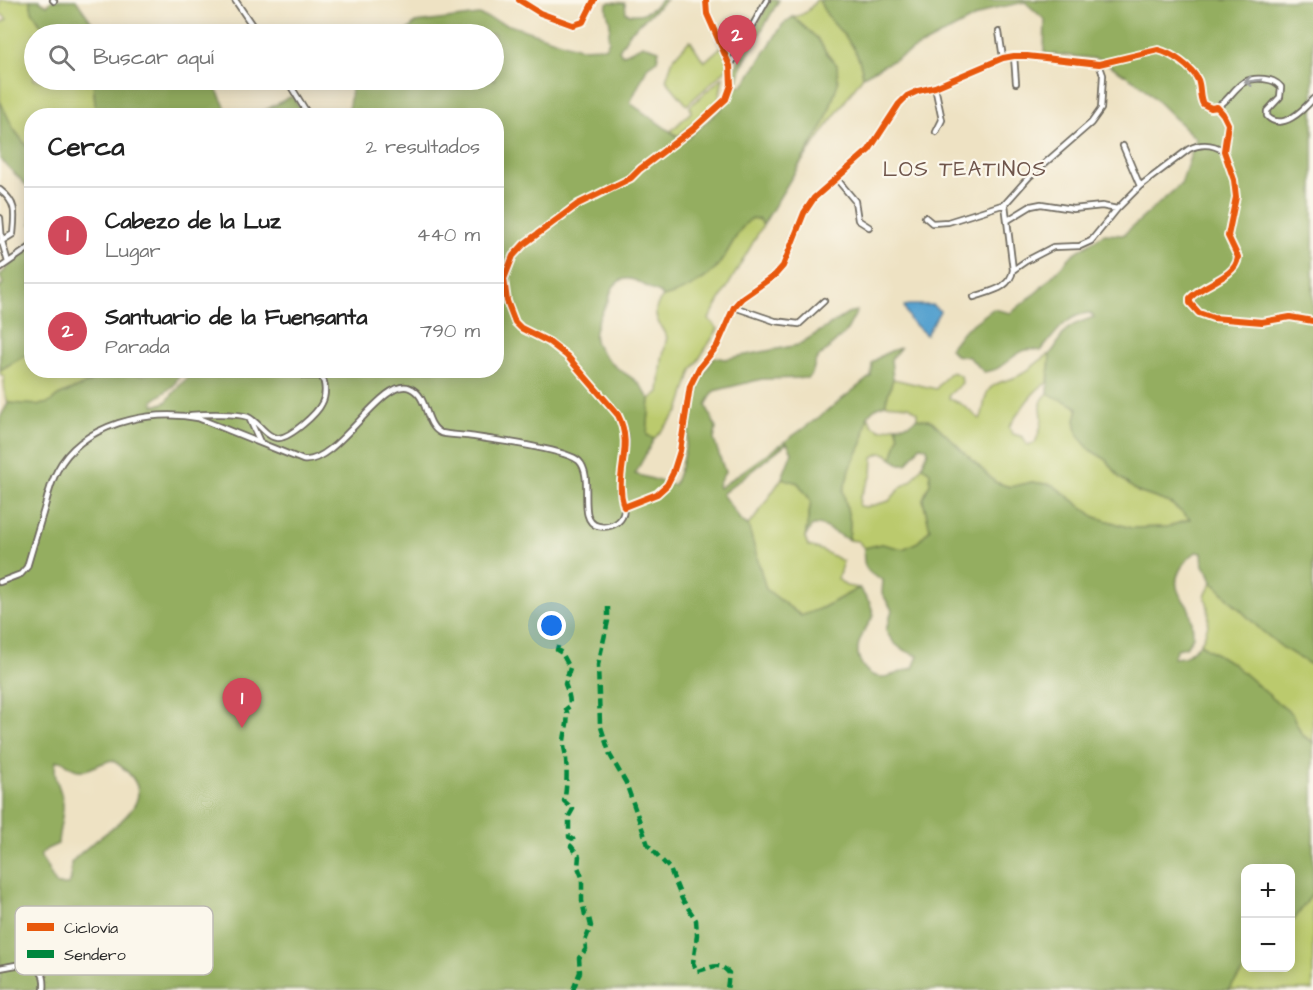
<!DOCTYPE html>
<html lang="es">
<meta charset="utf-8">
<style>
body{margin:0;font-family:"Architects Daughter",sans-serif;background:#f2f2f2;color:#222}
.controls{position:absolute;right:18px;bottom:18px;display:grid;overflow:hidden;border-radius:12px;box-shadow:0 3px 15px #0003}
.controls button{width:54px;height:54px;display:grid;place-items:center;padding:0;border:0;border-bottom:2px solid #e0e0e0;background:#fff;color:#222;font:30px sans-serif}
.you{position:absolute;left:552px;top:626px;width:21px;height:21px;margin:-15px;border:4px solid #fff;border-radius:50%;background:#1a73e8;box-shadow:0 0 0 9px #1a73e833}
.badge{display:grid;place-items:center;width:39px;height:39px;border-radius:50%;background:#d1495b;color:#fff;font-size:20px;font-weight:700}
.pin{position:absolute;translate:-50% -50px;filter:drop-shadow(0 2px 3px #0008)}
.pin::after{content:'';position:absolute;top:32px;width:21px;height:18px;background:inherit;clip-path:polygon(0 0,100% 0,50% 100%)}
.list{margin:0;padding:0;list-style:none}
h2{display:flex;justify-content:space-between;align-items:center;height:78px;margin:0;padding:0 24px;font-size:26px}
h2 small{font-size:20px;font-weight:400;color:#767676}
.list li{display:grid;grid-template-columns:39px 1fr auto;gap:18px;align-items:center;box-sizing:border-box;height:96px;padding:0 24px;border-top:2px solid #e0e0e0}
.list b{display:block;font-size:22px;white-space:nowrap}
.list p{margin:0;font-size:20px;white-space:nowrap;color:#767676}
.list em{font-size:20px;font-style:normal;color:#767676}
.icon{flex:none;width:33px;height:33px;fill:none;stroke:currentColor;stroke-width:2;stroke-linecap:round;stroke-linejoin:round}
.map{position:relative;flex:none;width:1313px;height:990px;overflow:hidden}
.search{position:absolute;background:#fff;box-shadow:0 3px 15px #0003;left:24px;top:24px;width:480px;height:66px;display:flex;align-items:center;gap:15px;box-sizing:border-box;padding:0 21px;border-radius:33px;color:#767676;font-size:22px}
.panel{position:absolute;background:#fff;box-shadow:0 3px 15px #0003;left:24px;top:108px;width:480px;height:270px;border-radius:24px}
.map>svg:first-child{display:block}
.green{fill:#bbca6d;stroke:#737a4c;stroke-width:1.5}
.forest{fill:#94ae60;stroke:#606c46;stroke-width:1.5;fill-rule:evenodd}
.water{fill:#57a2cf;stroke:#41667d;stroke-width:1.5}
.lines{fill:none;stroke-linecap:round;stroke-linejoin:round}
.minor-casing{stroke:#6f6b60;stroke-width:8}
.minor{stroke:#fff;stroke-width:4.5}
.quiet{stroke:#00873e;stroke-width:4.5;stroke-dasharray:9 4.5;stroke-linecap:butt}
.cycleway-casing{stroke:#fbf7ec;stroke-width:10}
.cycleway{stroke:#e8590c;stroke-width:6}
.oneway{stroke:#a0a0a0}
.labels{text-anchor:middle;stroke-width:4.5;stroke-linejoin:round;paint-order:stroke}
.neighbourhood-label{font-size:21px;letter-spacing:1.5px;fill:#6f554b;stroke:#fbf7ec}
.key{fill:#fbf7ec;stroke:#bdbab2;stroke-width:1.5}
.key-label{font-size:16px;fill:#2b2b2b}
</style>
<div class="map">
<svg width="1313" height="990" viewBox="0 0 1313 990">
<rect width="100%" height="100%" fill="#fbf7ec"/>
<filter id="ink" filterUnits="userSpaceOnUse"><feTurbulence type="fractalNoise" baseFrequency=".0167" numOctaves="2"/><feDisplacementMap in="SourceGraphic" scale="12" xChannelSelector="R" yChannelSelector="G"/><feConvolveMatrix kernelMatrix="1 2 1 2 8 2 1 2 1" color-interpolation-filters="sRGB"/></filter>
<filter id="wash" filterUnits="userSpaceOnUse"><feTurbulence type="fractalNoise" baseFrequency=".008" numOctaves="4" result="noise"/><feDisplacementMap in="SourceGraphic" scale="24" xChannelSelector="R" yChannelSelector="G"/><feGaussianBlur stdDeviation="1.35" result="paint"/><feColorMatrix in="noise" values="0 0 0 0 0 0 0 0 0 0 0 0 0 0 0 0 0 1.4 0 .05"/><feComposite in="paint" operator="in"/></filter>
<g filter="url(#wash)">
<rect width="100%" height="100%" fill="#eee2c3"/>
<path class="green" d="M0,0H30L32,11L47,34H34V80H93L96,115L32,116L31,152L13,128L0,101V24L7,19L0,13Z
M816,0H819C832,32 857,35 863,76L788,181C812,144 839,111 837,65L826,52L818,39L793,17C805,15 810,10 816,0Z
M690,40L704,62L722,46L730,66L687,105L666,80L673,59Z
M723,77L719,100L678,136L671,131L691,112L690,106Z
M752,218L760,220L763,225L709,319L718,329L692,370L679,411L654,439L647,435L650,399L659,392L662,360L667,337C658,323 649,311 663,297C684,292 711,278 722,260C732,246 738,228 752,218Z
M31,352L32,370L101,371L90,382L58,396L49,403L39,405L8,403L4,391V377L0,374V370Z
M1050,354L1048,383C1035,386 1017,415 1009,427L1013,434L1023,437L1027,445L1035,443C1038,436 1041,427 1042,419C1042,406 1037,404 1048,393C1057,399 1063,398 1070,402C1084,411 1086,435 1090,450L1107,460L1119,477L1138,492L1170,503L1190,519L1167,527L1130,528L1095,517L1053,485L1032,482L1010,487L995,482L932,421L917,418V412L909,406L885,404L893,379L936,389L948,374L953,372L961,376L962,383L949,395V399C963,402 968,411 980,419C985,410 983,400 988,391C995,381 1009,381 1018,376C1030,371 1038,360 1050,354Z
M868,415L872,425L881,430L896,426L900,436L892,459L887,454L880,453L873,457L872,475L860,497L859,506L867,507L889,501L901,487L912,480L922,466L930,472V483L923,499L930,529L918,542L903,549L882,544L864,548L858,541L849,540L850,522L843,491L851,466L862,443Z
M782,478L798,483L811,501L805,538L808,546C819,547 832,556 843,561L838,579L846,586L859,588L824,607L802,616L765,589L748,525L754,519Z
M1212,582L1261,630L1283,648L1313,666V742L1302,735L1292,714L1277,702L1233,664L1200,644C1210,627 1211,614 1205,596Z
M1313,893V990H1228L1246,968H1290L1291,924Z"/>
<path class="forest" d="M30,0H39L47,5L53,0H76L100,34H47L32,11Z
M661,0H666L630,32L619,50L622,55L643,45L659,50L657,60L648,66L630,103L684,141L721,109L733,92L735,68L770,0H779L742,65L737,84L741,86L747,80L783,24L793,17L818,39L826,52L837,65L838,83L825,122L763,225L760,220L752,218C738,228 732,246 722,260C711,278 684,292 663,297L660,293C645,289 629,268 614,286C610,291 610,298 607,303C590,333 588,344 616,367C623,373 633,377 639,384C644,389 645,394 650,399L647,435L654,439L635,474L674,485L681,466L701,379L714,357L725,359L798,345L851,312L857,311L846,332L816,360L812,374L808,378L762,379L714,391L706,405L716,428L714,440L725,472L718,485L719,488L818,418L871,376L872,363C880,355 889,351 900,348L891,359L893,379L885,404L874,409L868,415L862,443L851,466L843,491L850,522L849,540L819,524L811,527L805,538L811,501L798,483L782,478L792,452L787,443L722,494L741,521L748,525L766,589L801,616L824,607L859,588L870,603L874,615C863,633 849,650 865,669C869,674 875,677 882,677C888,678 905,670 913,668L918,656C902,650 893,646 886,630L892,610L882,593L883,580C866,574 862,566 864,548L882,544L903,549L918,542L930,529L923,499L930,483V472L922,466L928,451L926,447L920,446L907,464H900L892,459L899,436L896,426L909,424L917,418L932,421L995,482L1010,487L1032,482L1053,485L1095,517L1131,528L1167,527L1190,519L1170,503L1138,492L1119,477L1107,460L1090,450L1078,436L1075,420L1078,408C1068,401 1058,400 1048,393L1050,354C1057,347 1058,341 1064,333C1070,324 1084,321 1094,317L1090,313C1067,314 1055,334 1041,351C1020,345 1015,358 998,368C994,371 988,371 984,372L969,357L955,355L950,348L963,331L993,309L1011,313L1039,290L1073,254L1104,234L1123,235L1181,184L1196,139L1140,84L1100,59L1044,53L1045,20L1025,2L991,9L863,76C857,35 832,32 819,0H1313V666L1283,648L1261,630L1212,582L1209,573L1203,566L1202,553L1196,552C1184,561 1171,577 1179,593C1181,598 1186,603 1189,609C1192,618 1193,628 1193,637L1186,647L1177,649L1173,658L1184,657L1200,644L1233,664L1277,702L1292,714L1302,735L1313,742V893L1291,924L1290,868H1246V968L1228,990H0V418L8,403L39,405L49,403L58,396L90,382L101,371L143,375L158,371H181L174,385L153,401L155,406L166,402L180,385L196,371L496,370V116L348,115L352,80H494V34H404L415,23L479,15L579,48L606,47L609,40C607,34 610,32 610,25C610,17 605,12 607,4L610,2L625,3L626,13C640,17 652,11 661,0ZM112,760C180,803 96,831 71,863V879L69,885H57C50,877 48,866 41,858V854L47,849L58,844C58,831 64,817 63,804C62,787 52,780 56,761H63C83,780 91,765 112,760Z
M93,80H129L133,85L144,80H212L229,115H96Z
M292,96L304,115H256Z
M0,101L13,128L31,152V225L29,188L0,159Z
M31,240V352L0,370V287L3,284L0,276Z"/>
<path class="water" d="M909,305H932L940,311L926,335L910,320L904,306Z"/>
</g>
<g filter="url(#ink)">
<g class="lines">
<defs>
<path id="minor" d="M53,0L54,1
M235,0L258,34
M519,0L540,13L573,25L583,22L594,0
M999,32L1003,58
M1014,56L1016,83
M730,66L767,0
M287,80L309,116
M935,87L942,120L936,132
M1217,107L1223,114L1228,124L1224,151L1234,180L1236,197L1228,236L1237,253L1238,260L1230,271L1193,295L1190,303L1199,313L1213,318L1262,322L1290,317L1313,321
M1123,146L1140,186
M836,178L855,201L858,220L869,227
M0,190C17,203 15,213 13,234L0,242
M925,217L932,223L948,222L1005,204
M0,218L2,242L8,262
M1008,220L1031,206L1041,204L1073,209L1102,206L1117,209L1140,186L1189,149C1201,143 1213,144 1224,151
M0,268L32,246
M1013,270L1026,261L1053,247L1080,246L1091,241L1117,209
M974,297C990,291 1010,289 1013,270L1005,204L1029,177L1091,123L1101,109L1103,75L1099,64
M734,307L775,321L799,324L824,301
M191,415C205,414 236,413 248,417C258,421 267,439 279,438C291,437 317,414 322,403C326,396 326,383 321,376H304L301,370
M250,420L260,442
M624,507L657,494L667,485L673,473L680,451L690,386L699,368L717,346L734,307L742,298L775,275L783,266L804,213L814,198L869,150L899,104L907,96L918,91L935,87L1003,58L1027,56L1099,64L1158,50C1171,53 1191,67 1197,78C1201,86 1199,94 1202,102L1211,108C1234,104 1233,75 1264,79C1271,80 1276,81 1281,87L1280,97L1267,111V116C1282,132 1303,110 1313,99
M0,582L21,574L27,567C33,547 39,526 45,506C48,494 51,482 57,471C81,424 150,408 198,418L303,460C337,465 383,375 410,388C429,396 424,425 441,433C450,435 459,435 468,436C488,439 567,449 579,461C595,477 576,521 598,526C607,528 618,525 622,517C627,508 620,500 620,490C619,474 626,457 626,440C626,431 622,423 618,415L567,356L549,342L521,328L515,322L507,301L504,279L513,256L524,244L578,204L631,178L640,169L693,129L726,99L731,85L730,66L707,14L706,0
M0,968L16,965L36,966C44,973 45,980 44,990"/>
</defs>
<use href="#minor" class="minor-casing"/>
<use href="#minor" class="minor"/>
<path class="quiet" d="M608,607V621L598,665L600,724L610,755L626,783L648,845L670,869L682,899L696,920L697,935L693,963L697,971C711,969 718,960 729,973L727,990
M558,646L557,650L562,653L570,668L565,684C568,691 570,697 570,706L566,709C570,719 565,730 564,741C563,747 566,753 566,759C567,772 567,788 564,801L573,809L569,816V837L573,839L574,843L571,846L579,856L578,867L582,877V901L585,915L589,918L591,926L585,941L586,949L579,958L580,972L573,990"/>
<defs>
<path id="cycleway" d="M519,0L540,13L573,25L583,22L594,0
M706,0L707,14L730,66L731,85L726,99L693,129L640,169L631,178L578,204L524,244L513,256L504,279L507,301L515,322L521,328L549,342L567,356L618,415C635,448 613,473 624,507L657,494L667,485L673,473L680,451L690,386L699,368L717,346L734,307L742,298L775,275L783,266L804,213L814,198L869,150L899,104L907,96L918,91L935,87L1003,58L1014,56H1027L1099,64L1158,50C1171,53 1192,67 1198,80C1201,88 1199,96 1203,104L1211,108L1217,107L1223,114L1228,124L1224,151L1234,180L1236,197L1228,236L1238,257C1236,278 1203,283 1190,298V303L1199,313L1213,318L1262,322L1290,317L1313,321"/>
</defs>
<use href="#cycleway" class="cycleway-casing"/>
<use href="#cycleway" class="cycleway"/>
</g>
<defs><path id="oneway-shaft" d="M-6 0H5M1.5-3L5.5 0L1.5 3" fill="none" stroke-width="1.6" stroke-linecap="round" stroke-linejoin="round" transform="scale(1.5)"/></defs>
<use class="oneway" href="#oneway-shaft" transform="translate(1253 81) rotate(172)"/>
</g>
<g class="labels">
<g class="neighbourhood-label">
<text x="965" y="176">LOS TEATINOS</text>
</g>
</g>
<rect x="15" y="906" width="198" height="69" rx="9" class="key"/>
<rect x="27" y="923" width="27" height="8" fill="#e8590c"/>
<rect x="27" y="950" width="27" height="8" fill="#00873e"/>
<g class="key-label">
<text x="64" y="933">Ciclovía</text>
<text x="64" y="960">Sendero</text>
</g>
</svg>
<div class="controls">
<button>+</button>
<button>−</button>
</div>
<div class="you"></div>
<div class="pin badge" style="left:242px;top:728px">1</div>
<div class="pin badge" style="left:737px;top:65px">2</div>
<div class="search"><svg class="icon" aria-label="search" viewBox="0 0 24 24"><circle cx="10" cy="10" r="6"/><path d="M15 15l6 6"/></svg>Buscar aquí</div>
<section class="panel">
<h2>Cerca<small>2 resultados</small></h2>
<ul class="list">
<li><span class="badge">1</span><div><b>Cabezo de la Luz</b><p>Lugar</p></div><em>440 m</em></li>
<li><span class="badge">2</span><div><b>Santuario de la Fuensanta</b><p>Parada</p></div><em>790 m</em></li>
</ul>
</section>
</div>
